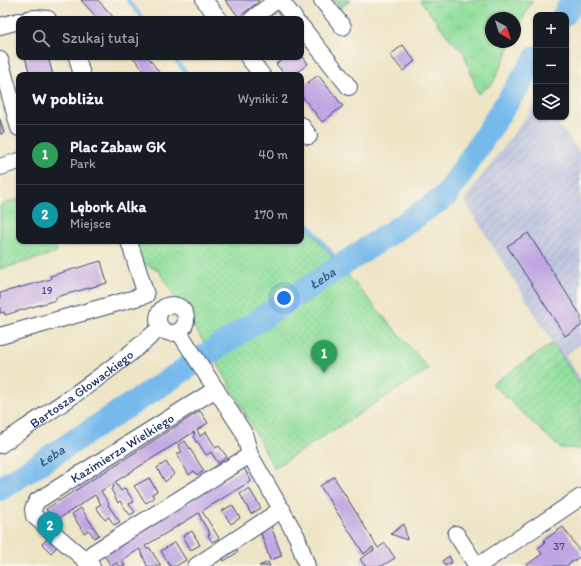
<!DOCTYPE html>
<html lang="pl">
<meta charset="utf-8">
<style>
body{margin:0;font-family:Itim,sans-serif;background:#20242c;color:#f1f3f6}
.controls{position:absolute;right:12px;top:12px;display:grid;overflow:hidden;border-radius:8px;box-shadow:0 1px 3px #0004}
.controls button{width:36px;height:36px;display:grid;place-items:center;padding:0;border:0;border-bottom:1px solid #363941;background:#171b24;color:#f1f3f6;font:20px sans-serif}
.compass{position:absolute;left:485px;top:12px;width:36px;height:36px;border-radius:50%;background:#171b24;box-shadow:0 1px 3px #0004;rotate:141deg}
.you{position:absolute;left:284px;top:298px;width:14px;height:14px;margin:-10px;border:3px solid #fff;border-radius:50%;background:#1a73e8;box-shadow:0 0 0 6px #1a73e833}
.badge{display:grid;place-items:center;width:26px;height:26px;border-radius:50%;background:#d93025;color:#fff;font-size:13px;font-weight:700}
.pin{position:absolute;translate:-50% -33px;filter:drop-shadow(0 1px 2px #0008)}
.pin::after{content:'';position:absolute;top:21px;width:14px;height:12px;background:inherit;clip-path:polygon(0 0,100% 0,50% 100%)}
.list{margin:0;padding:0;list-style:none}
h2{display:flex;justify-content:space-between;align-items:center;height:52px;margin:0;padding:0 16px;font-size:17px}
h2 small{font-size:13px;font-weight:400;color:#9ea1a6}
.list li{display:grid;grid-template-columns:26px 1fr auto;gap:12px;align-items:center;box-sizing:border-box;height:60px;padding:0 16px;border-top:1px solid #363941}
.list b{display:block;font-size:15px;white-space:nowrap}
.list p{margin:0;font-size:13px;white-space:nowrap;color:#9ea1a6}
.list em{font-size:13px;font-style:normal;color:#9ea1a6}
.icon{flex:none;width:22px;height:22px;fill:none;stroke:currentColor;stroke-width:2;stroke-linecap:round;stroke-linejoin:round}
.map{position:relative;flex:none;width:581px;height:566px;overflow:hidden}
.search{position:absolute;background:#171b24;box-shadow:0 1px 3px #0004;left:16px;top:16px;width:288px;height:44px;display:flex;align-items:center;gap:10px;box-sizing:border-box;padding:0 14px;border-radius:8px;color:#9ea1a6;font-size:15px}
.panel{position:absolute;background:#171b24;box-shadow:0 1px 3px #0004;left:16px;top:72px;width:288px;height:172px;border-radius:8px}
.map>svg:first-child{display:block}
.industrial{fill:url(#industrial-furrows)}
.grass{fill:url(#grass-tufts);stroke:#56877e}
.park{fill:url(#park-dots);stroke:#56877e}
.garden{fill:url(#garden-furrows);stroke:#56877e}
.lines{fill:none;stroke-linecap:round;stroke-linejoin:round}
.stream{stroke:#76b9eb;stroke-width:4}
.river{stroke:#76b9eb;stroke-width:24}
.building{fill:#bfa5e2}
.minor-casing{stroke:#3a4a6e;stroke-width:18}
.minor{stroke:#fff;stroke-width:16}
.labels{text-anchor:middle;stroke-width:3;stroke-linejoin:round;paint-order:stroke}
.number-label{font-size:11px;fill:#444c7f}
.street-label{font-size:13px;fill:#1b2f5e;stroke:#fbf7ec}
.water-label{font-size:14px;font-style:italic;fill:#365888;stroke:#fbf7ec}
</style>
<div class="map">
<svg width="581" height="566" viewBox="0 0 581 566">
<defs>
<pattern id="industrial-furrows" width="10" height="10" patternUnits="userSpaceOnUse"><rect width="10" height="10" fill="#bcc3de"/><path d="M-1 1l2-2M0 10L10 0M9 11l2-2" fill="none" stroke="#a1a8c1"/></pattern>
<pattern id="grass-tufts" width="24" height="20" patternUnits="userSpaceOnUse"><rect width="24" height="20" fill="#91df9d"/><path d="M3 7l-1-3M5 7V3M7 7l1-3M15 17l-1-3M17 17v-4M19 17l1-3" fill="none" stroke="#7cc08a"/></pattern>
<pattern id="park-dots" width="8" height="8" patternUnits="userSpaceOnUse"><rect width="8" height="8" fill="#91df9d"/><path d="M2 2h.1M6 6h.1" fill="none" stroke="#7cc08a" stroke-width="1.8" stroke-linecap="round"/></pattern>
<pattern id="garden-furrows" width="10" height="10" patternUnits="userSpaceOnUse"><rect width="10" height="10" fill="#91df9d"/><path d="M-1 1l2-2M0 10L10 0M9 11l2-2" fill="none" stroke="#7cc08a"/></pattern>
</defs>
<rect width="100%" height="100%" fill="#fbf7ec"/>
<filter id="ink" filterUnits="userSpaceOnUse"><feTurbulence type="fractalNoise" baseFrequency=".025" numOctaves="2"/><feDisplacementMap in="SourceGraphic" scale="8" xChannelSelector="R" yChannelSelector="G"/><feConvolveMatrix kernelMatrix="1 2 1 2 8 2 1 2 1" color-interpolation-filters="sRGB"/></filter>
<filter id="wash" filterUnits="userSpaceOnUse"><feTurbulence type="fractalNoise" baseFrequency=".012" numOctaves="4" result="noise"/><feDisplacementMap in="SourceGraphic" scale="16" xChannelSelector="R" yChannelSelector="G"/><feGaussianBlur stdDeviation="0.9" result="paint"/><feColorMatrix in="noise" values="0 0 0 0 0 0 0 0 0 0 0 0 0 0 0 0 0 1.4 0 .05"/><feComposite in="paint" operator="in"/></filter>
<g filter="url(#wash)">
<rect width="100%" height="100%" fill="#ede5c6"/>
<path class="industrial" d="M536,104V117H553L581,154V344L565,355L581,379V386L553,343L464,200Z"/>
<path class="grass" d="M333,0H351L340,8Z
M420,0H532L515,36V18H491V42H512L493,83L478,94L464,53L449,38Z"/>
<path class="park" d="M19,199V241H54L57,253L0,269V205Z
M301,221L429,369L274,468L225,376L158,270L140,262L134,241H301Z"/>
<path class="garden" d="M553,343L581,386V449L560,448L492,384Z"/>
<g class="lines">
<path class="stream" d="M128,0L143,19
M173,57L188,75
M301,216L341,265"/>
<g class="river">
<path d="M564,15L574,0"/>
<path id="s1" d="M0,489L176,375L446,196L536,58"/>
</g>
</g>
<g id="blocks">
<path class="building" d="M81,0H98L115,19H98Z
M225,0H258L259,1L239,17Z
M403,45L415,61L403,71L390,55Z
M301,54L308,64L294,75H285L276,64L286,57H301Z
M25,57H48L53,75H30Z
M133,57H148L161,75H147Z
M318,75L343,106L322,122L301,95V88Z
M0,119L4,133L0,134Z
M528,233L581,316V326L565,336L507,246Z
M101,261L107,283L56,297V300L5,315L4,312L0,313V293L51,279L50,276Z
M200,411L208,423L197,430L200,436L206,432L216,448L219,446L227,457L218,463L211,452L206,455L198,442H196L193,436L195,434L194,432L115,482L121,491L125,488L134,502L129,504L135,512L130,515L120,501L118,503L111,489L114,487L113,484L101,491L109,504L108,505L110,508L120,522L114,525L109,517L105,520L96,507L101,504L95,495L54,522L46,509Z
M185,441L204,471L197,475L194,471L189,475L177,454L182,452L178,445Z
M166,462L174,474L165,482L157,468Z
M244,468L251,481L202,511L219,538L212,542L208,535L210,534L201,519L199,513L145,546L147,549L149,547L161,566H147L140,549L122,560L125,566H119L117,563L111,566L103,554Z
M334,477L378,548L385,543L395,558L382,566H365L360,559L374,550L373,547L364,554L320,486Z
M149,478L157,491L152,494L154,498L146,503L134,486Z
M249,488L261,508L251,514L240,494Z
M232,505L240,518L231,524L222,511Z
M81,508L99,535L94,538L89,530L84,533L72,514Z
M404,524L407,540L391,534Z
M271,526L282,556L270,560L260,530Z
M563,527L581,553V556L566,566H525L542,554L538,548L545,543L544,540Z
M192,531L200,545L191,550L183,536Z
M49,537L58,546L51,553L42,544Z
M175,542L186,560L176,566H170L161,551Z
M233,544L238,552L224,561L219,553Z
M449,556L452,562L445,566L442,561Z
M268,562L270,566H259Z"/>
</g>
</g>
<g filter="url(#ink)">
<use href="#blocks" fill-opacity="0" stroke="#3a4a6e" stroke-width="1"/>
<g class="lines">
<defs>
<g id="minor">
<path d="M204,0L219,19"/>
<path d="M280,0L295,19"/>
<path d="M322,0L343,27"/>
<path d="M28,19L36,18L48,19"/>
<path d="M252,19L277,0"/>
<path d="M0,26L19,21"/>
<path d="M301,26L349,87"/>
<path d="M77,57L82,75"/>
<path d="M248,57L262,75"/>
<path d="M0,60L19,128"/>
<path d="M301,125L309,136"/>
<path d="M0,167L19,161"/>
<circle cx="172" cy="319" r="14"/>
<path d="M179,332L244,433L250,455L297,537L307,566"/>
<path d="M0,336L146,295L129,241"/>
<path id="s2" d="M0,445C55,408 111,372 160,328"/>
<path d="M456,534L477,566"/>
<path d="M86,561L93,553L250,455"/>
<path id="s3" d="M92,566L34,516L33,509L37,501L216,389"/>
<path d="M196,566L282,509"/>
<path d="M478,566L581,497"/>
</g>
</defs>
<use href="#minor" class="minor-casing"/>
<use href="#minor" class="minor"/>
</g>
</g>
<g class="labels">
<g class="number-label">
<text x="47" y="294">19</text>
<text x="559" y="550">37</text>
</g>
<g class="street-label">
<text dy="5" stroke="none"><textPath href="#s2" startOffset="99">Bartosza Głowackiego</textPath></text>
<text dy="5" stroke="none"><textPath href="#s3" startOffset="193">Kazimierza Wielkiego</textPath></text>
</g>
<g class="water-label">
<text dy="5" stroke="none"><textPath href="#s1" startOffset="385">Łeba</textPath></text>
<text dy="5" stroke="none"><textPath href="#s1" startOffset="61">Łeba</textPath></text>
</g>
</g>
</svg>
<div class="controls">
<button>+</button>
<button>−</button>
<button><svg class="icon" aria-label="layers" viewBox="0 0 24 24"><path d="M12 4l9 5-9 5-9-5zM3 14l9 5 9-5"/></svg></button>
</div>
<svg class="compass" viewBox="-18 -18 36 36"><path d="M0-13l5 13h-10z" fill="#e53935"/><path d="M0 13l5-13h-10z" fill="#9ea1a6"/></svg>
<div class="you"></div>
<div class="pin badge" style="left:324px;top:373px;background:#2e9e5b">1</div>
<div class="pin badge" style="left:50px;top:545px;background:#0f9aa8">2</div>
<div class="search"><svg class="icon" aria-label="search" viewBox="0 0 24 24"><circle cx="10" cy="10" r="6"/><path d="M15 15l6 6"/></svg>Szukaj tutaj</div>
<section class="panel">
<h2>W pobliżu<small>Wyniki: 2</small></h2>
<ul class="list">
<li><span class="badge" style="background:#2e9e5b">1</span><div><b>Plac Zabaw GK</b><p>Park</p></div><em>40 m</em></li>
<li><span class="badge" style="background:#0f9aa8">2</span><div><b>Lębork Alka</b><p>Miejsce</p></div><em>170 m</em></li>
</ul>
</section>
</div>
